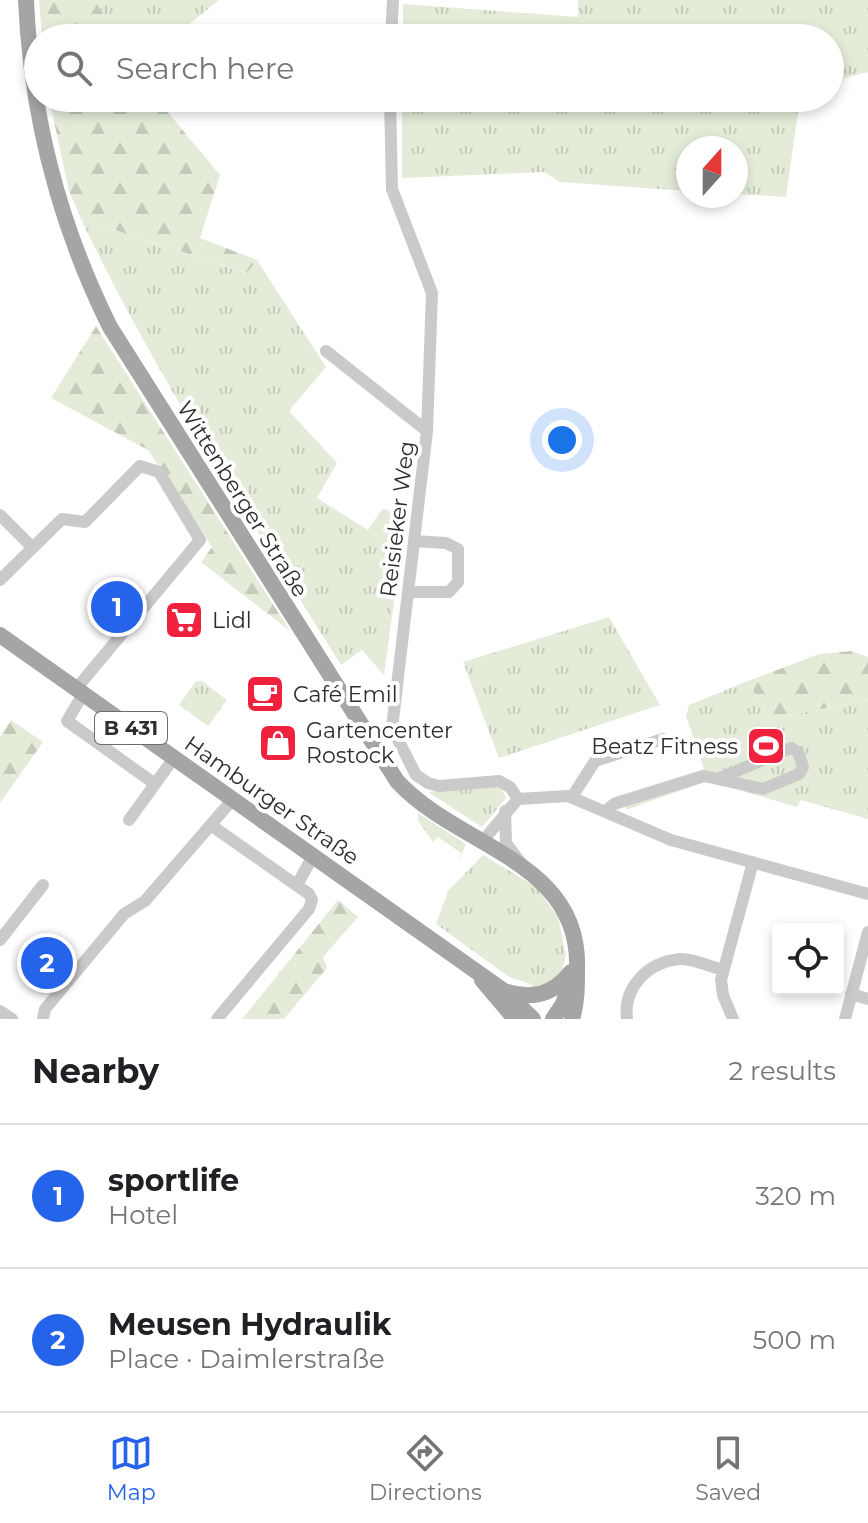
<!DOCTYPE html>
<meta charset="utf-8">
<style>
body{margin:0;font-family:Montserrat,sans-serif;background:#f6f6f6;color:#202124}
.controls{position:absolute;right:24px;bottom:24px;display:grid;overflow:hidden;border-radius:8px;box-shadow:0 4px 12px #0003}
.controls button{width:72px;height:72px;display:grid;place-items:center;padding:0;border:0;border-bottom:2px solid #e0e0e0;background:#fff;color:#202124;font:40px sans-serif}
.compass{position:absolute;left:676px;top:136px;width:72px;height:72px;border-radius:50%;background:#fff;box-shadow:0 4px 12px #0003;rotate:21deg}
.you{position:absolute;left:562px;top:440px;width:28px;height:28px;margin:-20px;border:6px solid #fff;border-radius:50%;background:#1a73e8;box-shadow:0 0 0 12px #1a73e833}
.badge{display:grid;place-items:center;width:52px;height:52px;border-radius:50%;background:#2563eb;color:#fff;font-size:26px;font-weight:700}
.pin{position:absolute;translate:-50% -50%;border:4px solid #fff;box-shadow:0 2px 8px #0006}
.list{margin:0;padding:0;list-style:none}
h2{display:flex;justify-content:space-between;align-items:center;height:104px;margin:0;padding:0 32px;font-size:34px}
h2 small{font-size:26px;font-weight:400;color:#757577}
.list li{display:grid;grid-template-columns:52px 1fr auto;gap:24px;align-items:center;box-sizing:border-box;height:144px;padding:0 32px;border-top:2px solid #e0e0e0}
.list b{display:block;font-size:30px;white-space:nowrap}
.list p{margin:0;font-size:26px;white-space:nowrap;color:#757577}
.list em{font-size:26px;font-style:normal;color:#757577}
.icon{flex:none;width:44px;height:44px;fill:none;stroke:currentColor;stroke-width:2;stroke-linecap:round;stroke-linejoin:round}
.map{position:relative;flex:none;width:868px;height:1019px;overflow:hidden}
.search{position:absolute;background:#fff;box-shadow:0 4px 12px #0003;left:24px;right:24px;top:24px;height:88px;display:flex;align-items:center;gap:20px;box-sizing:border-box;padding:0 28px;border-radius:44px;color:#757577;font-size:30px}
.sheet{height:392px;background:#fff}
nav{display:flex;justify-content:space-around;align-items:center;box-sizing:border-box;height:112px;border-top:2px solid #e0e0e0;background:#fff;font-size:22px;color:#757577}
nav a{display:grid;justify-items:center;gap:4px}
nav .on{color:#2563eb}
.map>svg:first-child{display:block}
.grass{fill:url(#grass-tufts)}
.forest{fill:url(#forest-firs)}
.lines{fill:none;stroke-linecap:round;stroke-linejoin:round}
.minor{stroke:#cacaca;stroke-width:12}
.major{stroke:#a5a5a5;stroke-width:16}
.labels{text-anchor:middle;stroke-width:8;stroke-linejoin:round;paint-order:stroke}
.shield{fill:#fff;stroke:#6c6c6c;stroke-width:2}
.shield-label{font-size:20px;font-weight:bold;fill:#2d2d2d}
.street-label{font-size:22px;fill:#2d2d2d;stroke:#fff}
.poi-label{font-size:22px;fill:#2d2d2d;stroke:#fff;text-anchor:start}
</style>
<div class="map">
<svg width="868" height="1019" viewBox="0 0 868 1019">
<defs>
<pattern id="grass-tufts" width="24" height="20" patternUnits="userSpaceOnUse" patternTransform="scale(2)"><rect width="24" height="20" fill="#e4ecd9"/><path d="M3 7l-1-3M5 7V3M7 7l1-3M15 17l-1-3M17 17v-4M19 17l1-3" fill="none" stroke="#c4cbbb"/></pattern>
<pattern id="forest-firs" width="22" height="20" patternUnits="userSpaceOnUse" patternTransform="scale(2)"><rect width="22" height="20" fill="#e4ecd9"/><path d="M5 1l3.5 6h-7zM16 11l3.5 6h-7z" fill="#c4cbbb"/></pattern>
</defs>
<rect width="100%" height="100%" fill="#fff"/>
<path class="grass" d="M95,0H219L172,38H115Z
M578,0H868V72L830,82V38H403V4L578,17Z
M402,98H800L786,197L736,194V148H688V191L560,182L544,172L402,178Z
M81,219L246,273L257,260L326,367L289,411L337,463L317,498L368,530L383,508L405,520L384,675L362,650L341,665C250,519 155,375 81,219Z
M609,617L660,705L499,758L463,662Z
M196,681H202L227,700L208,726L179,705Z
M748,681L769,719L868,700V819L801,800L797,807L708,781L628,809L611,798L704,769L686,716L689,705Z
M486,784L501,788L506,798L482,827L428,792Z
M418,813L466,844L458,863L461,853L438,837L433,842L418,821Z
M483,855L536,887L558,917L566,956L561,974L535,991L531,984L509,977L436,924L448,891Z"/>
<path class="forest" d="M39,0H95L115,38H42Z
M49,98H156L220,175L200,238L257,260L247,273L81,219L69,191Z
M96,326L290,631L201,562L212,547L148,450L51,398Z
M852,651L868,657V700L769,719L748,681L819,654Z
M11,720L43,742L0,803V737Z
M338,900L358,917L323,957L327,968L284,1019H242Z"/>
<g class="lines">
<path class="minor" d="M391,38L393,0
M390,98L392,189L432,293L427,431L392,728L416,775L428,783L439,786L499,781L510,787L518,799
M326,351L427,431
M0,515L32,547
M0,580L62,519L85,522L140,466L159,472L200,540L76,689
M408,592H449L458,582V549L446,543L414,541
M83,694L67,721L155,784
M572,797L595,761L663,739
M505,811L506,843L521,863
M606,811L614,804L704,776L763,789L799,774L803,767L798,752L791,748L720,778
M129,820L174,758
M212,826L309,894L312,900L309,909L217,1019
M481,843L518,799L568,796L671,840L868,894
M297,885L314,854
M0,940L43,885
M851,994L868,999
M0,1011L12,1019
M43,1019L45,1009L124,914L145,901L233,799
M627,1019C623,988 647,962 680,959C693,958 710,967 723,970
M733,1019L723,995L721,980L753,862
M845,1019L868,932"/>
<path class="major" d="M26,0C31,116 58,222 110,327L397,781C458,848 582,860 577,970C577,987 577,1003 572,1019
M0,635L504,991L533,1019
M482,980L515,1019
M504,991C532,1000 553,995 571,972
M553,1019L563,1004L571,979"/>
</g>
<defs>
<symbol id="supermarket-square" viewBox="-11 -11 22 22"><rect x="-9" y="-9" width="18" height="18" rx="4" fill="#f0223e" stroke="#fff"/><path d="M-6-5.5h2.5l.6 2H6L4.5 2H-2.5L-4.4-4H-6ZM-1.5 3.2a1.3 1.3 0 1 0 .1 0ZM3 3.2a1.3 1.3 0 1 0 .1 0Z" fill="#fff"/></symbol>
<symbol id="cafe-square" viewBox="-11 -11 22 22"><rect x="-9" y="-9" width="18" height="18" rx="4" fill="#f0223e" stroke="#fff"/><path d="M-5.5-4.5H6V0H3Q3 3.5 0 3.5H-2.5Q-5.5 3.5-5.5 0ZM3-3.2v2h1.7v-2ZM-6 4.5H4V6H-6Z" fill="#fff"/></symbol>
<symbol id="shop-square" viewBox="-11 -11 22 22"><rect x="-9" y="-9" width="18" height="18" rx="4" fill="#f0223e" stroke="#fff"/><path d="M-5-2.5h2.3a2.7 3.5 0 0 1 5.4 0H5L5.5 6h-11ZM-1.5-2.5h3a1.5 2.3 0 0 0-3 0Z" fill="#fff"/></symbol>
<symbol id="stadium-square" viewBox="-11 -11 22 22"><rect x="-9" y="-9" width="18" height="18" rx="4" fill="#f0223e" stroke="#fff"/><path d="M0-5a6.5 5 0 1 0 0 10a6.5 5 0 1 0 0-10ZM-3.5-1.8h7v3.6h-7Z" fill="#fff"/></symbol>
</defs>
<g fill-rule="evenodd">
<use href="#supermarket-square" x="162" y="598" width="44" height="44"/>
<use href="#cafe-square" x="243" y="672" width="44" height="44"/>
<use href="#shop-square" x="256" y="721" width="44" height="44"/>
<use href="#stadium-square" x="744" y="724" width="44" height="44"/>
</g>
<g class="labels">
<rect class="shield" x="95" y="712" width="72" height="32" rx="6"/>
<g class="shield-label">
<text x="131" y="735">B 431</text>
</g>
<g class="street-label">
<text transform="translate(243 499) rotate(58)" y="8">Wittenberger Straße</text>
<text transform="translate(397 519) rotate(-83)" y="8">Reisieker Weg</text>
<text transform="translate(272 800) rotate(35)" y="8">Hamburger Straße</text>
</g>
<g class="poi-label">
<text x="212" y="628">Lidl</text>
<text x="293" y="702">Café Emil</text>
<text x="306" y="738">Gartencenter<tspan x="306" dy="25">Rostock</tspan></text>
<text x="738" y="754" text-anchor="end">Beatz Fitness</text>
</g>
</g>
</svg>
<div class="controls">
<button><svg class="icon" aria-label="locate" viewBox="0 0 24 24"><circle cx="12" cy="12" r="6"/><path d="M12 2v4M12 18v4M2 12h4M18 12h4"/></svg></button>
</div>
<svg class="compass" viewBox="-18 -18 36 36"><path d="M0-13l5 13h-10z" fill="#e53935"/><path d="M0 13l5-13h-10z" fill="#757577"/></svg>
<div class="you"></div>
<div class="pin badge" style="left:117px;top:607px">1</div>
<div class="pin badge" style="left:47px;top:963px">2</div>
<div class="search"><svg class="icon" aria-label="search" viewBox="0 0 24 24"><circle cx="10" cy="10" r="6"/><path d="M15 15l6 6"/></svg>Search here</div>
</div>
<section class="sheet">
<h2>Nearby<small>2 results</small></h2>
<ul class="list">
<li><span class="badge">1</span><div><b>sportlife</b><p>Hotel</p></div><em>320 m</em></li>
<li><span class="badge">2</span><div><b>Meusen Hydraulik</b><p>Place · Daimlerstraße</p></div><em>500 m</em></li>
</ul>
</section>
<nav>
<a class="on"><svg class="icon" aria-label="map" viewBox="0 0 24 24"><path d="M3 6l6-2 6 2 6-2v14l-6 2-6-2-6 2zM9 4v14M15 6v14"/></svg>Map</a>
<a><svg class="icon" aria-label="directions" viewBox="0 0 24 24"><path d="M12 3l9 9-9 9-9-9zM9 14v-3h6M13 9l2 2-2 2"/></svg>Directions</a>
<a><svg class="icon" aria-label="saved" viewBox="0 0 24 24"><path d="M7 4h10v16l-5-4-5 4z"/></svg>Saved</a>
</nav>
